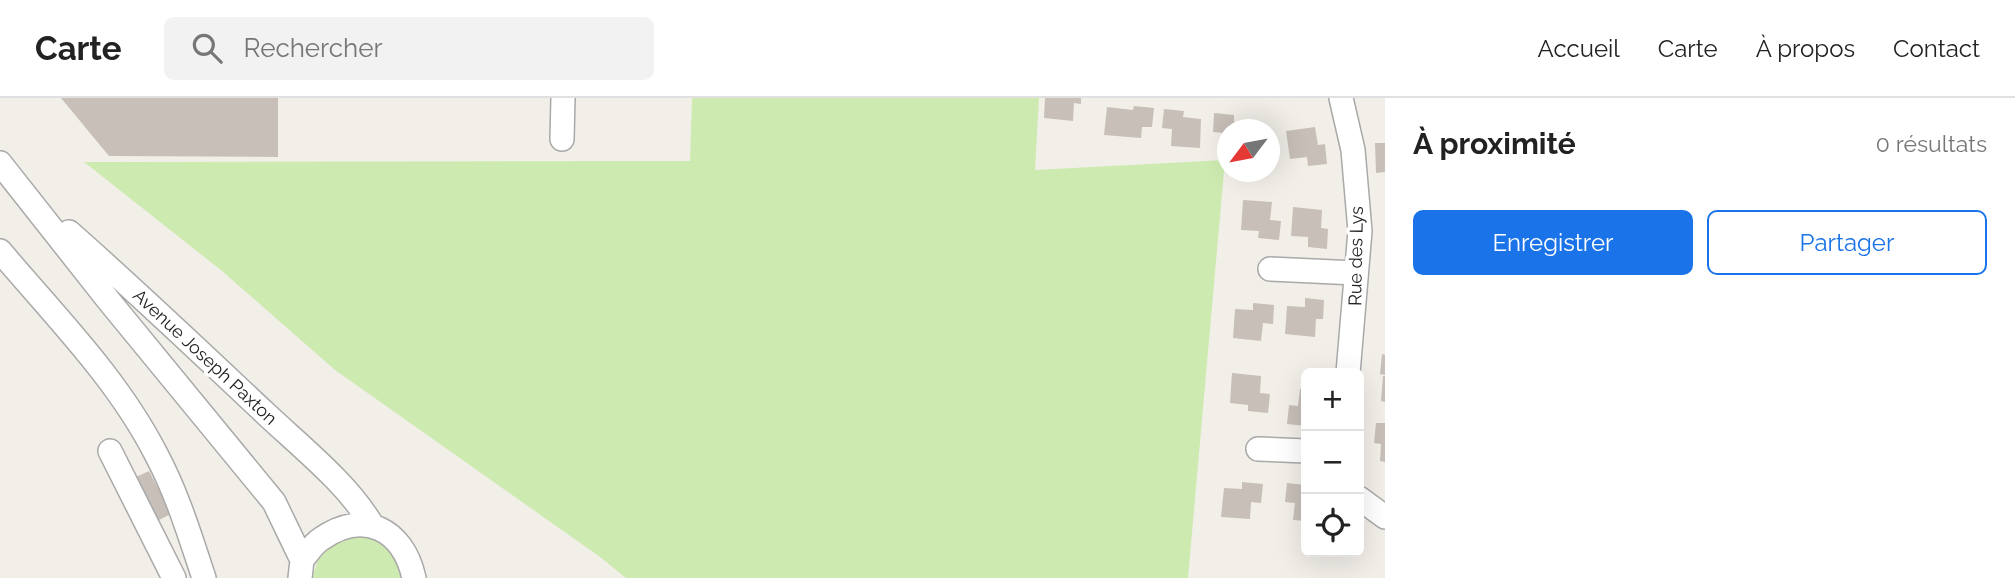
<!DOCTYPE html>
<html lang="fr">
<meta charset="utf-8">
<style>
body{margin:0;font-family:Raleway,sans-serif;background:#f2f2f2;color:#222}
.controls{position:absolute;right:21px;bottom:21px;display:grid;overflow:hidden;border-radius:10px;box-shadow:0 7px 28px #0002}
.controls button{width:63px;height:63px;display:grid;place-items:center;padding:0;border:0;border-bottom:2px solid #e0e0e0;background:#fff;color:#222;font:35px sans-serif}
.compass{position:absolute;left:1217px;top:21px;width:63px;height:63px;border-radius:50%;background:#fff;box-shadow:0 7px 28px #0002;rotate:238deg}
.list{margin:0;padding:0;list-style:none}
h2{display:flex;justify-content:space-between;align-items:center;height:91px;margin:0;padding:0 28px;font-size:30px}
h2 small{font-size:23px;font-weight:400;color:#767676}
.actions{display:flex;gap:14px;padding:21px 28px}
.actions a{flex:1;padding:16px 0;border:2px solid #1a73e8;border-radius:10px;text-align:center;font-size:24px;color:#1a73e8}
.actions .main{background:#1a73e8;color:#fff}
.icon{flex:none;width:38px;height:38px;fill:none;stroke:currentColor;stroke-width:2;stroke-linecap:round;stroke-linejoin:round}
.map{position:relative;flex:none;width:1385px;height:480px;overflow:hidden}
header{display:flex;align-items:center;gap:42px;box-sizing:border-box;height:98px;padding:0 35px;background:#fff;border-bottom:2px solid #e0e0e0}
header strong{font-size:33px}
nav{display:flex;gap:38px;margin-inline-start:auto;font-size:24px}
.search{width:490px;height:63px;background:#f2f2f2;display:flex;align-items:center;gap:18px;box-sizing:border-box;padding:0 24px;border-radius:10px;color:#767676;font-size:26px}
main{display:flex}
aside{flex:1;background:#fff}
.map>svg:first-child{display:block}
.grass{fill:#cdebb0}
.building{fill:#c7bfb8}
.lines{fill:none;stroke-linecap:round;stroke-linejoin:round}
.minor-casing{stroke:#a9a9a9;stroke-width:26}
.minor{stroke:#fff;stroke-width:23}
.labels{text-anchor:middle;stroke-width:7;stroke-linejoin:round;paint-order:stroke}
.street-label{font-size:18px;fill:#222;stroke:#fff}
</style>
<header>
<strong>Carte</strong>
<div class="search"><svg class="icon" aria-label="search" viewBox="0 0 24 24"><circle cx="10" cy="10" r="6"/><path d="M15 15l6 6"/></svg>Rechercher</div>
<nav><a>Accueil</a><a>Carte</a><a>À propos</a><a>Contact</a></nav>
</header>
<main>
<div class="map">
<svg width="1385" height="480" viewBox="0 0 1385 480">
<rect width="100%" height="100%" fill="#f2efe9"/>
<path class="grass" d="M692,0H1039L1035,72L1225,62L1188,480H626L600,459L335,272L222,173L84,64L690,63Z
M362,437C383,447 401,454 403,480H312L318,462L337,442Z"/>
<path class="building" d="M61,0H278V59L109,58Z
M1045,0H1081V6L1074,5L1073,23L1044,20Z
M1134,8L1154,10L1152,29H1142L1141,40L1104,37L1107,9L1133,12Z
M1164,11L1184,13L1183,19L1201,21L1200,50L1171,48L1172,31L1162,30Z
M1214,15L1234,17V24L1252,25V32H1227V53L1222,52L1223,35L1213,34Z
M1315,29L1318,47L1325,46L1327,66L1308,68L1307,59L1290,61L1286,33Z
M1375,45H1385V74L1376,75Z
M1243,102L1272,104L1270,122L1281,123L1279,142L1258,140L1259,133L1241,132Z
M1293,109L1322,112L1321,130L1328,131L1327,151L1308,149V139L1291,138Z
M1305,200L1324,202L1323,221H1316L1315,239L1285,236L1287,208L1305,209Z
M1253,205L1274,207L1273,226L1263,225L1261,243L1233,240L1235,211L1253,212Z
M1382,256L1385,257V277L1380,276Z
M1232,275L1261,278L1260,295L1270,296L1268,315L1248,313V307L1230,305Z
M1383,278H1385V304L1381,303Z
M1300,291H1306V328L1287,326L1289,307L1298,308Z
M1376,325H1385V364L1380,363L1381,346L1374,345Z
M149,373L166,405L169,403L175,414L155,424L150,413L153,412L136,379Z
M1242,384L1263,386L1261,405L1251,404L1250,421L1221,419L1224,390L1242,391Z
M1287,385L1306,387V423L1293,422L1295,405L1285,404Z"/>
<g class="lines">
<defs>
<path id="minor" d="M1341,0L1353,52L1360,133L1348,275
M562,41L563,0
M0,65L109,203L274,404L302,462L300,480
M69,134C136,193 200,254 265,315C301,349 347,385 372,427
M0,153C55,218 117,280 156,356C177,395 190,438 204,480
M1270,171L1356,175
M1258,351L1306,353
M110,353L174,480
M1359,400L1385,419
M302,462C308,455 313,446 321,441C364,411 403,431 414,480"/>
</defs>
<use href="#minor" class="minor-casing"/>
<use href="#minor" class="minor"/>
</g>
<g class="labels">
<g class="street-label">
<text transform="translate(1356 158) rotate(-89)" y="6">Rue des Lys</text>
<text transform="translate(205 259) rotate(43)" y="6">Avenue Joseph Paxton</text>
</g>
</g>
</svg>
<div class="controls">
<button>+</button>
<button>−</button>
<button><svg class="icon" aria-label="locate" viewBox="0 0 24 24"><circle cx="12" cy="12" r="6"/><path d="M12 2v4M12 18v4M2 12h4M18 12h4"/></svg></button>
</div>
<svg class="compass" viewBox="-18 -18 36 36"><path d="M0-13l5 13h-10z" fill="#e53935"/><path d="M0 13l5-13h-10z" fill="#767676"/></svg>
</div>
<aside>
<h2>À proximité<small>0 résultats</small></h2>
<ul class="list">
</ul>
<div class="actions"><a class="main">Enregistrer</a><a>Partager</a></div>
</aside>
</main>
